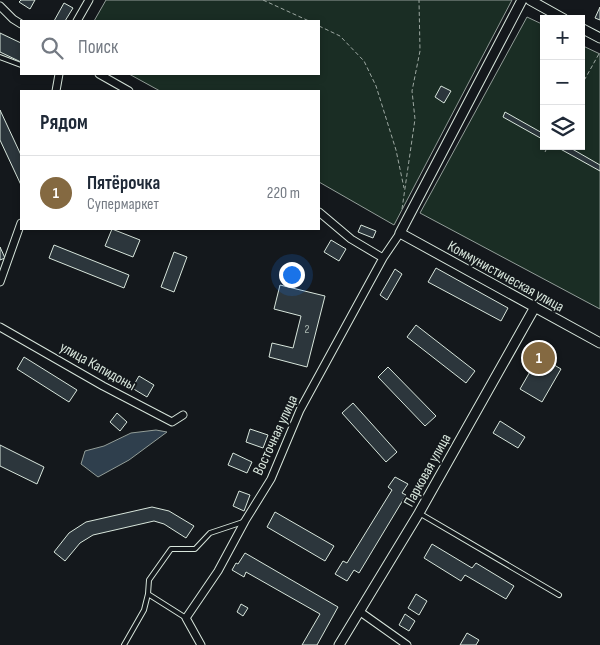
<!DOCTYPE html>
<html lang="ru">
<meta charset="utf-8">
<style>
body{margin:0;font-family:"Sofia Sans Condensed",sans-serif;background:#f2f2f3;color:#1f2937}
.controls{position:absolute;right:15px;top:15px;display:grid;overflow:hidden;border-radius:0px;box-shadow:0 2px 8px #0003}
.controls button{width:45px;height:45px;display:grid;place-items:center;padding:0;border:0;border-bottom:1px solid #e0e1e3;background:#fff;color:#1f2937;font:25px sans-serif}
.you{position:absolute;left:291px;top:274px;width:18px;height:18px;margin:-12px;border:4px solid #fff;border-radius:50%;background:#1a73e8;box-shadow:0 0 0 8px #1a73e833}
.badge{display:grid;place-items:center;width:32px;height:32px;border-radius:50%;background:#846941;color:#fff;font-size:16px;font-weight:700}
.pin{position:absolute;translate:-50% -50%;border:2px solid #fff;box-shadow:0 1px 5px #0006}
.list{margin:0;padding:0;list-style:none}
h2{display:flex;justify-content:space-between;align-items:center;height:65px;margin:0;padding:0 20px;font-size:21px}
h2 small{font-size:16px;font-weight:400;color:#747a83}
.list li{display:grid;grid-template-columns:32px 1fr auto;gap:15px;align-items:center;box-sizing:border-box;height:75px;padding:0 20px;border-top:1px solid #e0e1e3}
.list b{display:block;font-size:19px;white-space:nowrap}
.list p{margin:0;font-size:16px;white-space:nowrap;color:#747a83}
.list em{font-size:16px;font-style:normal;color:#747a83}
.icon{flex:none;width:28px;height:28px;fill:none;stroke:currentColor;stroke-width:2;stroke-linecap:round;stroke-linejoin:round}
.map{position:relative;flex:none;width:600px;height:645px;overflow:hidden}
.search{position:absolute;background:#fff;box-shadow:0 2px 8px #0003;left:20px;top:20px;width:300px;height:55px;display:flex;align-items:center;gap:12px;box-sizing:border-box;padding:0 18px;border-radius:0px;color:#747a83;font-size:19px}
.panel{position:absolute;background:#fff;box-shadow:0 2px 8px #0003;left:20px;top:90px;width:300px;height:140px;border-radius:0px}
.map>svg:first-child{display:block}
.green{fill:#1a2d24;stroke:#939e99}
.water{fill:#2f3f4d;stroke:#939e99}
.building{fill:#2c363c;stroke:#d8e6dc}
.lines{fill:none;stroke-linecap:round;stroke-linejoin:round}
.service-casing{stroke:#d8e6dc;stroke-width:6}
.minor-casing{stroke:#d8e6dc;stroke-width:9}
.tertiary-casing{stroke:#d8e6dc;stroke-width:11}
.path{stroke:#9da8a2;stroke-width:1;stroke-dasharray:4 2.5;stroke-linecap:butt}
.service{stroke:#14181c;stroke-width:4}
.minor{stroke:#14181c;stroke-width:7}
.tertiary{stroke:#14181c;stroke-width:9}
.labels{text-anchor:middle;stroke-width:4;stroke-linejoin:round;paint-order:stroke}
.number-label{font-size:12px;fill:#adbab4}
.street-label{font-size:15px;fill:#d8e6dc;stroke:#14181c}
</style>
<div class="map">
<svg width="600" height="645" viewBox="0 0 600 645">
<rect width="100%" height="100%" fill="#14181c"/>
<path class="green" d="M106,0H512L394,225L319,182V91H160L129,74H319V21H94Z
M527,17L544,25V146H581V45L600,54V309L420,213Z"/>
<path class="water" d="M156,430L167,432L129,460L98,477L81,464L85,451L104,446L131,433Z"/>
<path class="building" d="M21,0H35L30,9L19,2Z
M64,3L73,8L65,21H54Z
M600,7V20L595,18Z
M0,33L21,43V62L0,52Z
M441,86L451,91L444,103L435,97Z
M0,110L21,155V185L0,140Z
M505,112L544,134V140L503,117Z
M555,146H567L600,165V171Z
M361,225L376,231L373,238L358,232Z
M112,229L140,240L133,257L105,246Z
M331,240L346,249L339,261L324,252Z
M54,245L129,275L124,288L49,258Z
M0,247L5,258L0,260Z
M174,252L187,257L174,292L161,287Z
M436,268L508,308L501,321L428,282Z
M395,269L402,274L387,300L380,295Z
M280,285L325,296L307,367L269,357L272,343L293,348L301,316L274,309Z
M416,325L475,371L466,383L407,337Z
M539,356L561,369L542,402L520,389Z
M24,357L77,390L69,402L17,369Z
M388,367L436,416L425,426L378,377Z
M139,376L154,385L147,397L132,388Z
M353,403L397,452L386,462L342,413Z
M117,413L127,422L120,431L110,422Z
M500,421L525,437L518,448L493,433Z
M250,429L268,435L263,448L246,442Z
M0,445L44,467L37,484L0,466Z
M233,453L252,462L247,473L228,465Z
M395,477L408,484L402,493L406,495L359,573L354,570L347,581L335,574L343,561L347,563L392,490L388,487Z
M239,491L250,495L244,511L233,506Z
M152,507L169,511L194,526L186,538L164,524L154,521L93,535L80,543L65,561L54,552L69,533L86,522Z
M275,512L334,546L325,561L267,527Z
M432,544L472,568L476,563L514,586L506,599L465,575L461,581L424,558Z
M245,553L338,607L317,645H302L320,614L246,572L244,577L232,570L236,563L238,564Z
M416,594L427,601L419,615L408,608Z
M241,604L248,608L243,616L237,612Z
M405,614L415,621L409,631L399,625Z
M467,633L479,640L476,645H460Z"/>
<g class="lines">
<defs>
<path id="service" d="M0,57L21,65
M419,513L559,595
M148,594L149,580L171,549H195L210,533L243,522
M124,645L144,610L148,594L186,618"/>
<path id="minor" d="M0,6L13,19L21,24
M77,21L89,0
M99,74L129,91
M56,91L59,74
M319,212L351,239L383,258
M0,282L21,223
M0,327L103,386L172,422L183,415
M359,611L407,645
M201,645L186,618L218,571L245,521L271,479L300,410L383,258L400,233"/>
<path id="tertiary" d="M522,0L400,233L600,343
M530,0L564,19
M581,28L600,38
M339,645L419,513L535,307"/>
</defs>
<use href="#service" class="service-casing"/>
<use href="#minor" class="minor-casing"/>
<use href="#tertiary" class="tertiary-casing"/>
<path class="path" d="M263,0L309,21
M319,26L340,36L364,61L376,86L396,150L404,188
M581,86L600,52
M545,152L548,146
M402,209L415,119L412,91L420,51L419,0"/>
<use href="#service" class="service"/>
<use href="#minor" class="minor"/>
<use href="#tertiary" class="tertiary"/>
</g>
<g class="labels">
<g class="number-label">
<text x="307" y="333">2</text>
</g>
<g class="street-label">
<text transform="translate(506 276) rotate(29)" y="5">Коммунистическая улица</text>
<text transform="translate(98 366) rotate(29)" y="5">улица Капидоны</text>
<text transform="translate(275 435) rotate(-65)" y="5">Восточная улица</text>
<text transform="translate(427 470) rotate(-61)" y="5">Парковая улица</text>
</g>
</g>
</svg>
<div class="controls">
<button>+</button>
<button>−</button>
<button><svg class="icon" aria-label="layers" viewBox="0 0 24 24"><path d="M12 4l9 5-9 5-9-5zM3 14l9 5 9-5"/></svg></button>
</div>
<div class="you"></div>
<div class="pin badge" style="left:539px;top:358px">1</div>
<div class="search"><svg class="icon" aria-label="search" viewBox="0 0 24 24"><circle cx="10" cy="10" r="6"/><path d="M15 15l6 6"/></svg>Поиск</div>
<section class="panel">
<h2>Рядом<small></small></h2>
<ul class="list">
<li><span class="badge">1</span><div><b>Пятёрочка</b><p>Супермаркет</p></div><em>220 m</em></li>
</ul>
</section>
</div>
